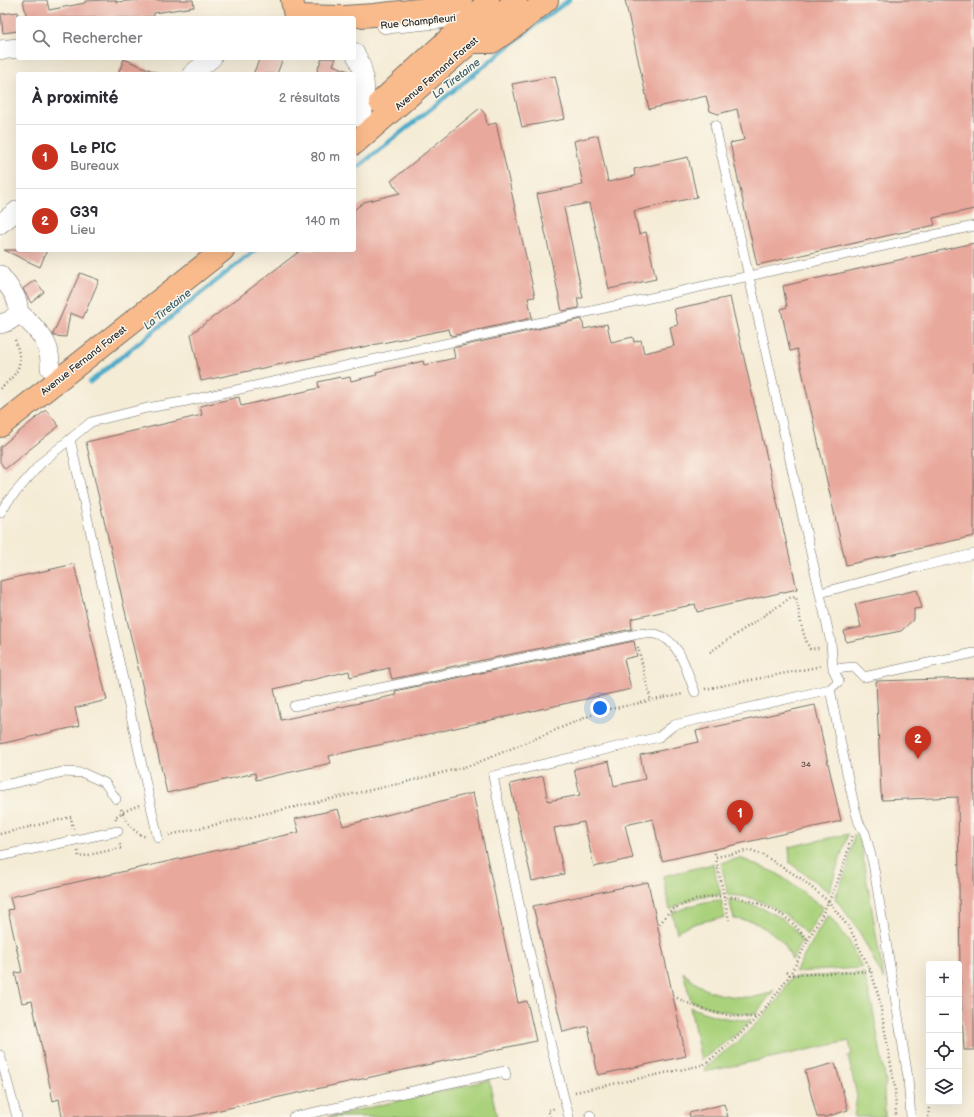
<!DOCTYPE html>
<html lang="fr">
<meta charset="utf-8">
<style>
body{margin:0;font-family:"Balsamiq Sans",sans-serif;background:#f7f7f7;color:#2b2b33}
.controls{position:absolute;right:12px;bottom:12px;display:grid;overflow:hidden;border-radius:4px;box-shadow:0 4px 16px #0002}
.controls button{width:36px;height:36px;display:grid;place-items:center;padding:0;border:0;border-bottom:1px solid #e1e1e2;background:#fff;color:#2b2b33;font:20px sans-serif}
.you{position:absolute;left:600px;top:708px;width:14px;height:14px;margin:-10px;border:3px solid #fff;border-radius:50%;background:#1a73e8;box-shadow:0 0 0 6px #1a73e833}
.badge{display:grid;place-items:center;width:26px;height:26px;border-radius:50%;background:#c8321e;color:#fff;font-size:13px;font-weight:700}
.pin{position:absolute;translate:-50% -33px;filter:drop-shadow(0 1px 2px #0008)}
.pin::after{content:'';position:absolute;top:21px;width:14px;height:12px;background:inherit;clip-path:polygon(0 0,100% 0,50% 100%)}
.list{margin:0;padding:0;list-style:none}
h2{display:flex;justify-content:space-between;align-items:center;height:52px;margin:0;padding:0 16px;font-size:17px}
h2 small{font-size:13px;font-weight:400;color:#7c7c81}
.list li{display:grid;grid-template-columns:26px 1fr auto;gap:12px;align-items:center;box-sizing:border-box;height:64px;padding:0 16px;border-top:1px solid #e1e1e2}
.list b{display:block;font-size:15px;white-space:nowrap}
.list p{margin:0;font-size:13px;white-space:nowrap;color:#7c7c81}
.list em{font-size:13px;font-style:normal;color:#7c7c81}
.icon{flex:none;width:22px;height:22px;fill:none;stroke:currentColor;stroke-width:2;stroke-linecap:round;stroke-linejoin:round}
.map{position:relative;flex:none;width:974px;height:1117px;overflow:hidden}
.search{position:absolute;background:#fff;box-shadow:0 4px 16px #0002;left:16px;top:16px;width:340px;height:44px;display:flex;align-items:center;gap:10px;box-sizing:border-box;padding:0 14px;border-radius:4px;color:#7c7c81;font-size:15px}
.panel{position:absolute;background:#fff;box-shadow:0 4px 16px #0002;left:16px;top:72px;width:340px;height:180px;border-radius:4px}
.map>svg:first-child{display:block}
.green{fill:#aad27c;stroke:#6a7e54}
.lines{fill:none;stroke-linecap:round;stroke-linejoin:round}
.stream{stroke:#4aaac9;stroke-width:4.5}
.building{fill:#e9a89c}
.service-casing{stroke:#726f67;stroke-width:10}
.minor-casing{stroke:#726f67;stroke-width:20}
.primary-casing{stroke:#726f67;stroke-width:24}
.path{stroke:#726f67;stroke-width:2.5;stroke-dasharray:1 3;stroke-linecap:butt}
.service{stroke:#fff;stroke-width:9}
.minor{stroke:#fff;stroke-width:19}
.primary{stroke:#fabb8c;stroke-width:22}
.labels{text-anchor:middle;stroke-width:3;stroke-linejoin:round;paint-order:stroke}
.number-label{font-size:8px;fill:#5a4a47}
.street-label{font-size:10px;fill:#2b2b2b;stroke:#fbf7ec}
.water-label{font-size:11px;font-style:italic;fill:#375e6a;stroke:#fbf7ec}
</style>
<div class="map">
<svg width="974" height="1117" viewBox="0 0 974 1117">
<rect width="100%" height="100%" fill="#fbf7ec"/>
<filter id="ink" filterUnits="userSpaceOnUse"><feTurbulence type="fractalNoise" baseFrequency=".025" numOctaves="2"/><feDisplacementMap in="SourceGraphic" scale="8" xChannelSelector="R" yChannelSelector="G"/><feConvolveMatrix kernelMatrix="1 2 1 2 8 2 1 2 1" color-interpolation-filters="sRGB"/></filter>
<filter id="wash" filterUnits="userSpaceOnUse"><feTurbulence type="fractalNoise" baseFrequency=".012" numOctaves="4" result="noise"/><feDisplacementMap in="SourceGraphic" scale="16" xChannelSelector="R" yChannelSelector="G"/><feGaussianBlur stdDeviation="0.9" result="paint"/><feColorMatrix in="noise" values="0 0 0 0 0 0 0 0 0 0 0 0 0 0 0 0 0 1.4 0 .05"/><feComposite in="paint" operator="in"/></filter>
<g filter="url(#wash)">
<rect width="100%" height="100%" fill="#f5ecd6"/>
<path class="green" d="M848,834L829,892L790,863L789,847Z
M854,835H859L884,980L858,929L835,898L847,869Z
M740,858L778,874L823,907L807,935C793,918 772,904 750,898C743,896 736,896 728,895L721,863Z
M713,864L721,895C699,894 689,900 670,910L663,876Z
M729,899C751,904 774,910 790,925C795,929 798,936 802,940L792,960L784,943L771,932L752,921L734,919Z
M721,900L725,918C717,918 688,924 681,929C679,930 678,932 677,933L672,913C690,906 702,901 721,900Z
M828,914L849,941L862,968L795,972Z
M683,972C690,979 696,984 705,989C721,997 760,1002 774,990L756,1014C730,1014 715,1010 691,1001Z
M864,973L873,1010L886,1083L884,1089L885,1117H854L857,1096L848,1056L852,1055L849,1041L705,1072L704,1068L741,1039L777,1001L791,978Z
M690,1007C712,1016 727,1020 751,1020L738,1033L701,1060Z
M489,1080L497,1117H328Z"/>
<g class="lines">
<path class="stream" d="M354,170L538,23L569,0
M90,382L255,250"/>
</g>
<g id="blocks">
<path class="building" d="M23,0H47L49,10L85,3V1L106,0H116V2L143,0H193L194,7L154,13V16L138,18H27Z
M625,0H974V209L933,218L935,225L757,265L730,143L744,140L737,109L718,114L710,111L706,96L649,109Z
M18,12V31L3,33L1,14Z
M260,58H283L277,74H253Z
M322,58H336L333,65L351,72L352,74H316Z
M124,59L160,74H118Z
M555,76L565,119L522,127L512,84Z
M480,108L485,114L487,125L496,123L535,297L528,298L532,318L451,336L449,329L201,381L191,334L301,250H354V210L364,202L400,193L391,181Z
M598,135L608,182L635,176L634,169L688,157L697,197L634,211L639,234L646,232L656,279L609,289L589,203L564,208L583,298H577L579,308L562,311L537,194L583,185L574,141Z
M974,243V536L846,565L797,349L790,351L781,309L787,307L783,286Z
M4,250H47L40,267Z
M80,273L99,280L83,318L70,313L66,337L54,336L53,334Z
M35,280L44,292L31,303L23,289Z
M730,297L797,589L697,612L695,604L631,619L632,629L392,679L389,668L350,677L349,671L274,689L281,720L396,695L395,691L634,641L637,656L624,659L631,689L329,756L331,763L256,780L255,773L167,793L86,442L202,415L200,406L239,397L241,406L319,388L318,382L340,377L341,379L350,377L351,381L377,375L376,372L423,361L424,365L455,358L453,348L582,319L584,329L607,324L611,342L633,337L634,342L641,340L644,353L674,346L670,327L678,325L674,309Z
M46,410L59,426L5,469L0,462V447Z
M74,564L107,700L75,708L79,726L0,744V581Z
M917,590L922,608L914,609V619L901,631L846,642L844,631L861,627L855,604Z
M974,678V1050H964L960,974L958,797L882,800L881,792L876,681Z
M815,705L841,821L662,861L653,819L625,825L633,858L594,867L584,822L554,828L564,874L532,881L510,784L543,776L548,801L580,795L574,769L609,761L614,786L645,779L640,755L699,742L696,731Z
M473,793L518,1003L527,1001L536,1041L188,1117H62L59,1099L53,1101L32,1001L22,1003L15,973L22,972L8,910L13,909L10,897L299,832L295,819L338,809L343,826Z
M648,882L686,1056L598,1075L588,1026L563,1032L533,906Z
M835,1063L848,1110L826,1117H817L805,1071Z
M724,1104L728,1117H690L689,1113Z"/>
</g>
</g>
<g filter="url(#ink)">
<use href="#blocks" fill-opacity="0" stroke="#726f67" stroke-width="1"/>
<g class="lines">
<defs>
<path id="service" d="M715,125L831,643L833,669L839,681L830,689L846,769L855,809L859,823L865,833L873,863L893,984L908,1078L911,1117
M70,439L158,838
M0,513L8,501L42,462L91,422L147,408L182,402L974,226
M820,593L914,568L974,554
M833,669L854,667L864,677L974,653
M294,706L643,633C647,634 652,634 656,634C681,641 686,671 695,692
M0,786L63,772L83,773L105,783L116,799
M0,856L118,831
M0,1055L17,1117
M590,1115L591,1117
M293,1117L505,1071L506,1076
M569,1117C539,1004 516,890 493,776L659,737L674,725L830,689"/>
<path id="minor" d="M386,24L458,17L482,10
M0,50L18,48
M354,52C368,72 365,96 362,119
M192,74L212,58
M0,224L18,210
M0,275C8,286 20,298 18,312C29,321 41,332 47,346C50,352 50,361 50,368
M0,324C8,322 13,320 18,312"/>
<path id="primary" d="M292,0L295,16L344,17L374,15L428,9L450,5L461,0
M471,42H492L518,24L547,0
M380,102L480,10L488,0
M354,144L471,42L516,0
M0,426L223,250"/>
</defs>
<use href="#service" class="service-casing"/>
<use href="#minor" class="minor-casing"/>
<use href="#primary" class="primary-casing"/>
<path class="path" d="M0,389C21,370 24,365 14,337
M638,647L651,701
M710,652L790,598L796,597C800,615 801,632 810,649L819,648
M705,689L822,666
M121,809C128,823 131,831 146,837
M116,819L115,817L123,812L139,805
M0,834L71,817L73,829
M169,835L402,783L472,765L601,711L683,694
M714,849L729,920
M78,851L79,857L121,848L119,842
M716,857L751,850L763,855L800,878L829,902L850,929L871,971L879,998L895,1088L896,1117
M660,924C663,920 666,915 669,912C673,909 678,907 682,905C716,888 760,898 789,920C796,926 802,934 808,940
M786,972L790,975L871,971
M677,998C704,1011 727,1018 758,1017
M575,1092L703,1065C737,1040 766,1011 789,976C797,963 803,949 811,935C829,903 844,871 852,834
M550,1117L548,1110L556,1108
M928,1117L930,1102"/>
<use href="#service" class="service"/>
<use href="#minor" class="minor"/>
<use href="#primary" class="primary"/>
</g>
</g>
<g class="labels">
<g class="number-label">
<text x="806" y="767">34</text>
</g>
<g class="street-label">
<text transform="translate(418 21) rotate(-6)" y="4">Rue Champfleuri</text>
<text transform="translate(436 73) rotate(-41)" y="4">Avenue Fernand Forest</text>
<text transform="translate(83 360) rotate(-38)" y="4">Avenue Fernand Forest</text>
</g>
<g class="water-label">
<text transform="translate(456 78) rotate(-38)" y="4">La Tiretaine</text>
<text transform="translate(167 309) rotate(-39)" y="4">La Tiretaine</text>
</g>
</g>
</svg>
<div class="controls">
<button>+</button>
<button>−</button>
<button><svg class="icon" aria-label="locate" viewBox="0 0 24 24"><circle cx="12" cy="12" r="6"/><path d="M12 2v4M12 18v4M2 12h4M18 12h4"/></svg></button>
<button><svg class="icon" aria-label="layers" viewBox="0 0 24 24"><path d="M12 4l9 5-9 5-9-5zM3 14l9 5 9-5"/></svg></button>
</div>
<div class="you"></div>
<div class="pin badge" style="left:740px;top:833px">1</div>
<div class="pin badge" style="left:918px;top:759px">2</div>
<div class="search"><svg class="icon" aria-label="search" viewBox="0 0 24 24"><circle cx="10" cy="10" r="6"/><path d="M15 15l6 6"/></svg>Rechercher</div>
<section class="panel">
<h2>À proximité<small>2 résultats</small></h2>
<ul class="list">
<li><span class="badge">1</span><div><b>Le PIC</b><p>Bureaux</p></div><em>80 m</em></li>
<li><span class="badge">2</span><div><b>G39</b><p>Lieu</p></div><em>140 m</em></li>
</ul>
</section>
</div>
